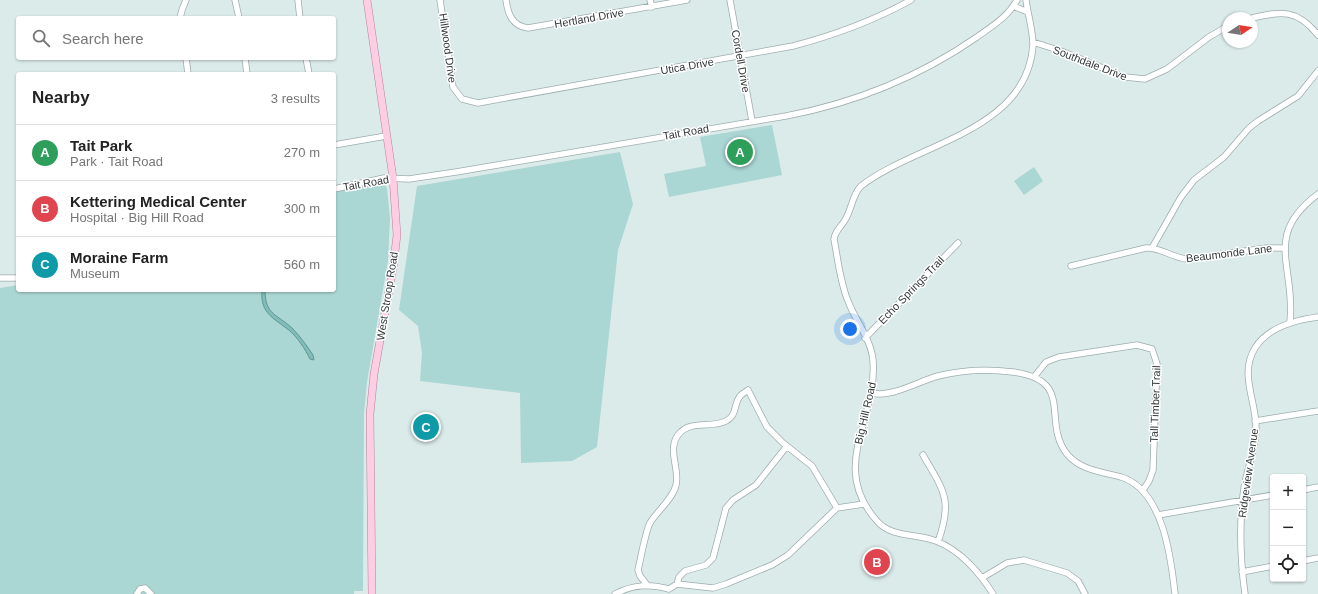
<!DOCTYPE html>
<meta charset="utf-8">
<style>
body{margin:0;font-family:Helvetica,sans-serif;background:#f2f2f2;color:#222}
.controls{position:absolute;right:12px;bottom:12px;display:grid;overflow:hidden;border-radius:4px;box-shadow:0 1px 3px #0004}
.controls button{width:36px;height:36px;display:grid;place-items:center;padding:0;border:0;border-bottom:1px solid #e0e0e0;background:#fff;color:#222;font:20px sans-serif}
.compass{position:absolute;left:1222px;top:12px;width:36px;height:36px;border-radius:50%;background:#fff;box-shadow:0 1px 3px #0004;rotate:78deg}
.you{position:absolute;left:850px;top:329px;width:14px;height:14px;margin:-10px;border:3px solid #fff;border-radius:50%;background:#1a73e8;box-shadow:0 0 0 6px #1a73e833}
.badge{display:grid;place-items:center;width:26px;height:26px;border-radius:50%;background:#9f1c6d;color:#fff;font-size:13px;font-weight:700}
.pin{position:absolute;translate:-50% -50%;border:2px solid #fff;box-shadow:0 1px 4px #0006}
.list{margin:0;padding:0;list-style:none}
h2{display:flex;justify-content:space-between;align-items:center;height:52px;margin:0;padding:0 16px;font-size:17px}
h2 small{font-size:13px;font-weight:400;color:#767676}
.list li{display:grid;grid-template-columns:26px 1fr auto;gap:12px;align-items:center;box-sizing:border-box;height:56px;padding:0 16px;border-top:1px solid #e0e0e0}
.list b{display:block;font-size:15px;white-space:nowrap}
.list p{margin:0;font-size:13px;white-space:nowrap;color:#767676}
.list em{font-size:13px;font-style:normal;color:#767676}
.icon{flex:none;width:22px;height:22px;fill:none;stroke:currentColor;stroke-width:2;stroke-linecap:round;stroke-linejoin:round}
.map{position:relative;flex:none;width:1318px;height:594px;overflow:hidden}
.search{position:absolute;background:#fff;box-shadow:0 1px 3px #0004;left:16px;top:16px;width:320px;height:44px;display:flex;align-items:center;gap:10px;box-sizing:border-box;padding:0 14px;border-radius:4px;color:#767676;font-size:15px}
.panel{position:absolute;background:#fff;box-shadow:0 1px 3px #0004;left:16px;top:72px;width:320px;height:220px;border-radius:4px}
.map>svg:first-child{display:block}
.green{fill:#aad6d4}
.water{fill:#7dbdba;stroke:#669593}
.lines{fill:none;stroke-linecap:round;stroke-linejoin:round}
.minor-casing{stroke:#9dadac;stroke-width:7}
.major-casing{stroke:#b5839c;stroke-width:8}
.minor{stroke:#fff;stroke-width:5.5}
.major{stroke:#fdcde4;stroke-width:7}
.labels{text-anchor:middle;stroke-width:3;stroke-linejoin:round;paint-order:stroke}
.street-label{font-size:11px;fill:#323838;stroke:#fff}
</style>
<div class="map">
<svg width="1318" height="594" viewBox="0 0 1318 594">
<rect width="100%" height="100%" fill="#dbebea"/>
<path class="green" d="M772,125L782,175L669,197L664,174L706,166L700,137Z
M620,152L633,204L618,250L597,447L572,461L521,463L520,393L420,381L422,353L418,326L399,310L417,186Z
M1034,167L1043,181L1024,195L1014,181Z
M378,182L383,183L387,188L390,218L388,261L367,382L364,414L363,591H354V594H0V288L18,285V290H334V191Z"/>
<path class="water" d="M262,290H265C265,315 277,314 292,328C300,336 307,346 313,355L314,360L310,359C305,349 298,338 290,331C274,318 260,314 262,290Z"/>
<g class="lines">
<defs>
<path id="minor" d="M235,0L239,18
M298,0L300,18
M440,0L453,87L462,99L478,103L793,46C835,35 873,21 911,0
M506,0C508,14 512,26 528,28L687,0
M650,0L652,7
M730,0L752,121
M1013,6L1028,12
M180,18L182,10L186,0
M1252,18C1282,11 1297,9 1318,35
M1033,42L1061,51L1125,77L1145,79L1167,69L1209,37L1228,26
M186,58L188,74
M245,58L247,74
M306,58L309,74
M334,145L386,136
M334,189L384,178L409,179L456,172L786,116C855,103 919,77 977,37C992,26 1008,17 1017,0
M1152,248L1181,197L1194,180L1224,157L1249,128L1258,121L1298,96L1318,71
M1071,266L1146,248C1161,247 1172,258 1187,259L1267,248H1284
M0,278H18
M1290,322C1296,266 1262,236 1318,194
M865,338L958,243
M1034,377L1046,362L1059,357L1137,345L1152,349L1157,364L1153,470L1149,481L1143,490
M872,393C891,398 919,381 938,376C962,370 989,369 1013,372C1076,380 1041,421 1067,454C1080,470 1102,472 1121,477C1163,490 1171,557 1175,594
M1255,421L1318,411
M923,455C944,491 953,500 938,542
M1303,490L1318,487
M1158,515L1273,495
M1303,561L1318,558
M1242,572L1273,566
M982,578L1007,563L1024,560L1067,573L1078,581L1085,594
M677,584L713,588L726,584L772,565L788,555L837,508L864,504
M647,585L640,576L638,570C641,558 645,533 650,523C657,511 673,499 676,485C680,469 667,450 678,435C690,419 711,429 726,421C738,415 733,403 741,395C743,393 746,392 748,390L767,427L783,443L812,466L837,508
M669,589L677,584L679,577L685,571L706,565L713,558L726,508L733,500L756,485L787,446
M137,594L140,589L145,588L151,594
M615,594C634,584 650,584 669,589
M993,594C980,573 960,550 936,541C917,533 891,538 877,521C828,466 878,420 873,360C871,339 855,320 848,301C840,282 838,260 834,239C835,231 841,227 845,220C852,209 852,195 861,186C916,143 1027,132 1033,45C1033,31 1028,15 1026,0
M1245,594C1240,558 1239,523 1244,488C1247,468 1256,449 1256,428C1256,400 1239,374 1255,348C1268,327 1295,320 1318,317"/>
<path id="major" d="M367,0L393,178L397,235L393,268L374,374L370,414L372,594"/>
</defs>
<use href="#minor" class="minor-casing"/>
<use href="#major" class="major-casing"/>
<use href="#minor" class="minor"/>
<use href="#major" class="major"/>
</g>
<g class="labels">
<g class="street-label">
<text transform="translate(589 18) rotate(-10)" y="4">Hertland Drive</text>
<text transform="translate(448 48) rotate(82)" y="4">Hillwood Drive</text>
<text transform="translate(741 61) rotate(80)" y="4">Cordell Drive</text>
<text transform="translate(1090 63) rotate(21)" y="4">Southdale Drive</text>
<text transform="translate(687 66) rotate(-10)" y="4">Utica Drive</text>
<text transform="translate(686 132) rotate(-10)" y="4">Tait Road</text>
<text transform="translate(366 183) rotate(-10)" y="4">Tait Road</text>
<text transform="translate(1229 253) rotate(-7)" y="4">Beaumonde Lane</text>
<text transform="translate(911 290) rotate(-46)" y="4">Echo Springs Trail</text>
<text transform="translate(387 296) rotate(-81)" y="4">West Stroop Road</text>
<text transform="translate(1155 404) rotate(-88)" y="4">Tall Timber Trail</text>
<text transform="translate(865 413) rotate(-77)" y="4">Big Hill Road</text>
<text transform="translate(1248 473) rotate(-82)" y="4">Ridgeview Avenue</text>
</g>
</g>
</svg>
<div class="controls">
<button>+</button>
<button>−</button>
<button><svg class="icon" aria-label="locate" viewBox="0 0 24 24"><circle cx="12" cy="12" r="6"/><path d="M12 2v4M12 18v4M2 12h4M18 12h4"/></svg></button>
</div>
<svg class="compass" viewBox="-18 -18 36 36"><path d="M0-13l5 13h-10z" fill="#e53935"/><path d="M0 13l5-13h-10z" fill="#767676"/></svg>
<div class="you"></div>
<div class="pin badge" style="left:740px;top:152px;background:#2e9e5b">A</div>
<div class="pin badge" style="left:877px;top:562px;background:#e0444e">B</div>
<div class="pin badge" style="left:426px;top:427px;background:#0f9aa8">C</div>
<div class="search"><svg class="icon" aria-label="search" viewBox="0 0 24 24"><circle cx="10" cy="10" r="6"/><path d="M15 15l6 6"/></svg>Search here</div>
<section class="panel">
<h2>Nearby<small>3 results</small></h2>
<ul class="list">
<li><span class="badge" style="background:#2e9e5b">A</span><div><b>Tait Park</b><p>Park · Tait Road</p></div><em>270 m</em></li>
<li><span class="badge" style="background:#e0444e">B</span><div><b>Kettering Medical Center</b><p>Hospital · Big Hill Road</p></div><em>300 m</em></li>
<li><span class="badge" style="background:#0f9aa8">C</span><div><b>Moraine Farm</b><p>Museum</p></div><em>560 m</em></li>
</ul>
</section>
</div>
